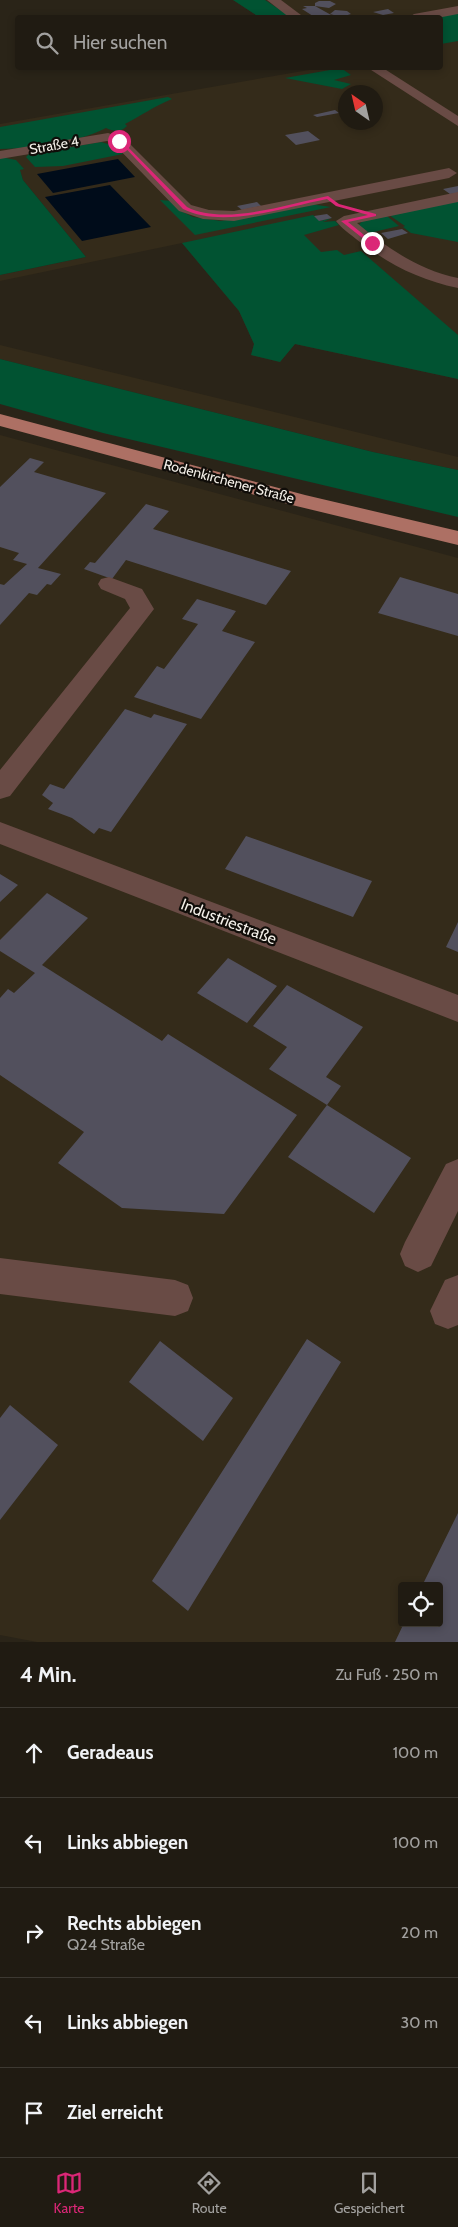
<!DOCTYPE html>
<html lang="de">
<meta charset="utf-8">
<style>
body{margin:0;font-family:Cabin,sans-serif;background:#2d2820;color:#f1f3f6}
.controls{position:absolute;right:15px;bottom:15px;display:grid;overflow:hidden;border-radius:5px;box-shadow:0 2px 8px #0003}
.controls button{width:45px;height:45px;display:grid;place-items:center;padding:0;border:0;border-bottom:1px solid #3d3932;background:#201b12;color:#f1f3f6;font:25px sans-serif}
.compass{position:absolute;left:338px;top:85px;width:45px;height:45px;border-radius:50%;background:#201b12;box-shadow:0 2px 8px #0003;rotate:326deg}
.stop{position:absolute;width:15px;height:15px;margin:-11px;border:4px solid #db2777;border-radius:50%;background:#fff}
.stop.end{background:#db2777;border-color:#fff;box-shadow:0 1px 5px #0008}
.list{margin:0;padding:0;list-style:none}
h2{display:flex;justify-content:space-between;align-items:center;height:65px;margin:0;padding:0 20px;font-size:21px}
h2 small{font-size:16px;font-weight:400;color:#a2a19f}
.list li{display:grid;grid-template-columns:32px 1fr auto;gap:15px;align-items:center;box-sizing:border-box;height:90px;padding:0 20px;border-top:1px solid #3d3932}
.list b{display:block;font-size:19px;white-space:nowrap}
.list p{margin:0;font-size:16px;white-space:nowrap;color:#a2a19f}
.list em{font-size:16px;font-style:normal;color:#a2a19f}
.icon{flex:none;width:28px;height:28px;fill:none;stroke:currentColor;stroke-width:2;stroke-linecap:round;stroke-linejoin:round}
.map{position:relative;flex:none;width:458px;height:1642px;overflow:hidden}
.search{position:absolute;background:#201b12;box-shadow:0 2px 8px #0003;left:15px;right:15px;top:15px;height:55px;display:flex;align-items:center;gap:12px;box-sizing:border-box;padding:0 18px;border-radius:5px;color:#a2a19f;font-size:19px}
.sheet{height:515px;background:#201b12}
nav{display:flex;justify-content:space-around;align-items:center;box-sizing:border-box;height:70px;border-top:1px solid #3d3932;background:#201b12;font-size:14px;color:#a2a19f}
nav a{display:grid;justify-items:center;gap:2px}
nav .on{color:#db2777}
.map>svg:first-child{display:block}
.built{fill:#342b1a;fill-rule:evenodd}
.green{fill:#015332}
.water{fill:#000c1a}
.building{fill:#52505d}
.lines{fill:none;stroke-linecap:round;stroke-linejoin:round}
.minor{fill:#694b45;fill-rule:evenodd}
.major{fill:#ad7064;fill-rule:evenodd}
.route{fill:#db2777}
.labels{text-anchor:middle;stroke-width:4.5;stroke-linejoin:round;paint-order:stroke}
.far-street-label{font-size:14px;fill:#f3efe8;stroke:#100d09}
.street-label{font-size:16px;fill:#f3efe8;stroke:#100d09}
</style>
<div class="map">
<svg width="458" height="1642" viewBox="0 0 458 1642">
<rect width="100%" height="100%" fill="#2a2418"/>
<path class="built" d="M233,0H458V379L295,344L280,362L251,355L254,344L239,311L182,243L0,281V275L86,257L23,180L21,174L0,188V124L320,68H440V18L259,17ZM346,92H376V122H346Z
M0,345L458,457V470L373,452L0,359Z
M0,435L458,558V1642H37L0,1635ZM402,1586H439V1623H402Z"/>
<path class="green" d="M233,0H265L291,17H259Z
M458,13V41L441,44L440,18H430Z
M341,68L351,75L334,80L351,84L342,89L285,78Z
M168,97L172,99C153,107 142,115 125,124L127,126C121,132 114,132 106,128C76,143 34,148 0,149V127Z
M101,142L115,146L123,154L63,166L35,167L26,157L29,154Z
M0,157L16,160L24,169L20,170L23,180L86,257L0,275Z
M160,200L172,201L183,212L193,217L221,221L310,204L331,207L195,235Z
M458,201V242L411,233L403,227L405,226L389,215Z
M313,215L320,221L332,218L323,222L335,221L339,225L304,235L321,252L337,250L344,255L361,251L458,335V379L295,344L280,362L251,355L254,344L239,311L182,243Z
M387,216L399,226L365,234L358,226L363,220Z
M0,359L373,452L458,470V517L103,433L0,404Z"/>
<path class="water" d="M118,159L135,177L53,193L37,174Z
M110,185L151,227L82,241L45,197Z"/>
<path class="building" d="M319,1H330L336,4L329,8L315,6L333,16L316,18L302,9L307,8L303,6H315V3Z
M388,9L394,13L383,15L373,12Z
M335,10L347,11L351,14L341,17L330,14Z
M335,110L339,113L317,117L313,115Z
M308,131L320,140L296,145L285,135Z
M458,186V193L450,194L443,189Z
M257,202L261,206L242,210L237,206Z
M327,214L332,218L319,221L314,216Z
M402,229L408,233L388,239L381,233Z
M30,458L44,462L34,472L106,493L38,568L61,574L51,585L47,584L37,595L29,593L0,625V584L4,585L27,564L13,560L19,553L0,547V487Z
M146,504L169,511L153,529L291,571L266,605L126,560L112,579L84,569L90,562L95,563Z
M400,577L458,594V636L378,613Z
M197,599L236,611L222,631L255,642L201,719L134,697L157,666L164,669L198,624L182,619Z
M125,709L151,718L154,714L187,724L111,832L99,828L94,834L72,818L48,809L53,803L42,795L50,784L64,789Z
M246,836L372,881L353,917L225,869Z
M0,874L18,885L0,902Z
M47,893L88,918L42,965L162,1041L168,1034L297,1115L224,1214L122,1208L58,1163L84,1132L0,1075V998L8,989L14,993L35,973L0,951V940Z
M458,922V952L446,947Z
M228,958L277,986L247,1023L197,993Z
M287,985L363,1027L326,1077L341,1086L327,1105L269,1069L287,1047L253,1026Z
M327,1105L411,1158L374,1213L288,1157Z
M307,1339L341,1362L188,1611L152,1581Z
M160,1341L233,1398L203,1441L129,1382Z
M10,1405L58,1445L0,1520V1418Z
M458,1513V1642H395L404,1623H439V1586H422Z"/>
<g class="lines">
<path class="minor" d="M267,0H281L305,18H290Z
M458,6V14L437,18H408L414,14Z
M368,68H383L458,116V126Z
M108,133L124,138L191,205L209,210L234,211L449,168L457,173L449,178L234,221L203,219L179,211L114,144L107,141L0,159V151Z
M458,192V202L357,223C387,248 419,270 458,278V288C419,280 388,264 356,239C350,234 341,228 336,221L344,216Z
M109,577L142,589L154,609L10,796L0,799V770L130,608L125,599L101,589L98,584L101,579Z
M0,822L458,995V1022L0,844Z
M458,1159V1211L431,1266L418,1272L405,1266L400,1254L405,1242L446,1164Z
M0,1258L175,1280L188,1285L193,1298L188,1311L175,1316L0,1294Z
M458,1275V1325L448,1329L435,1324L430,1311L445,1280Z"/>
<path class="major" d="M0,414L305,495L458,531V545L292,505L0,426Z"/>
</g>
<path class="route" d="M118,140H121L187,207C224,226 288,204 328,196L339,204L376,214V216L348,222L374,243L370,244L341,221L368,215L336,206L327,199C285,207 223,229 183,209Z"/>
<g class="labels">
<g class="far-street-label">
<text transform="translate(54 145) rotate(-10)" y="5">Straße 4</text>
<text transform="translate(229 481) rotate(15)" y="5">Rodenkirchener Straße</text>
</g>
<g class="street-label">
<text transform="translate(229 921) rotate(21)" y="6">Industriestraße</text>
</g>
</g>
</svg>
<div class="controls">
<button><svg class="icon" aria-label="locate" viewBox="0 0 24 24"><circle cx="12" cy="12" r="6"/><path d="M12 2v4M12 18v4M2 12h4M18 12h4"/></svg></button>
</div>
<svg class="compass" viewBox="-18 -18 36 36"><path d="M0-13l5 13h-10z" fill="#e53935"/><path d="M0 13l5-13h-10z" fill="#a2a19f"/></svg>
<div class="stop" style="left:119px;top:141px"></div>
<div class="stop end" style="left:372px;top:243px"></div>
<div class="search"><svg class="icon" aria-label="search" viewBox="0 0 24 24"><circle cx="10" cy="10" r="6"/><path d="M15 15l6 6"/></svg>Hier suchen</div>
</div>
<section class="sheet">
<h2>4 Min.<small>Zu Fuß · 250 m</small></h2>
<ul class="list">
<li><svg class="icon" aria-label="ahead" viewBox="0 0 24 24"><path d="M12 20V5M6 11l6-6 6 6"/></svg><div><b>Geradeaus</b></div><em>100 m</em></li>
<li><svg class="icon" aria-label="left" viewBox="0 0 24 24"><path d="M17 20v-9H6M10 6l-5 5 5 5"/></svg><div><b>Links abbiegen</b></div><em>100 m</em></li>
<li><svg class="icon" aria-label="right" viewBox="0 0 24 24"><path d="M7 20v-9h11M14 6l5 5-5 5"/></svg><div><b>Rechts abbiegen</b><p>Q24 Straße</p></div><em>20 m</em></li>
<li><svg class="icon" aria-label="left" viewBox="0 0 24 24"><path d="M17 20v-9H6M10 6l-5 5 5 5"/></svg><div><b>Links abbiegen</b></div><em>30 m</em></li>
<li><svg class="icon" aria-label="arrive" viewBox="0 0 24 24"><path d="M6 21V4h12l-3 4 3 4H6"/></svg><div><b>Ziel erreicht</b></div></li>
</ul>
</section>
<nav>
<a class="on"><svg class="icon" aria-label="map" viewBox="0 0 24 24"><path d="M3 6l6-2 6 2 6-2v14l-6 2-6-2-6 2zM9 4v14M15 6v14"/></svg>Karte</a>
<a><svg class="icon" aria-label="directions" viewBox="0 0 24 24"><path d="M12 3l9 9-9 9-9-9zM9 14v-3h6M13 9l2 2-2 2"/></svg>Route</a>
<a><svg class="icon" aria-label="saved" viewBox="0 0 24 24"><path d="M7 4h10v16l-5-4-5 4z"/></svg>Gespeichert</a>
</nav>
